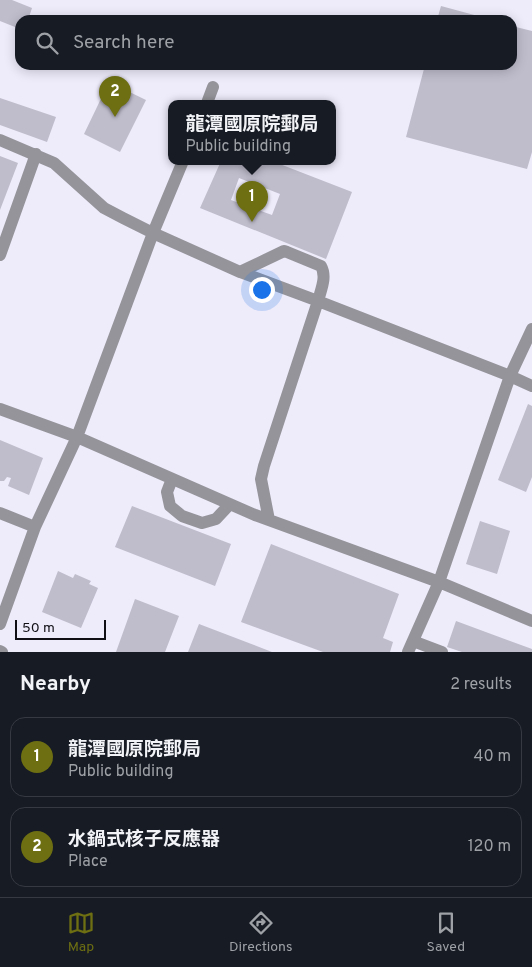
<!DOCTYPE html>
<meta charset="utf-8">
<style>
body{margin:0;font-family:Overpass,"Noto Sans TC",sans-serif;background:#20242c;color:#f1f3f6}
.scale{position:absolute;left:15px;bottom:12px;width:91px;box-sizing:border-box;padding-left:5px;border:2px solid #100f14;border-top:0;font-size:14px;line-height:18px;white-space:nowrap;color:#100f14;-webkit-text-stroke:4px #eeebfb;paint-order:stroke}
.you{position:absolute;left:261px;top:289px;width:18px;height:18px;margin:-12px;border:4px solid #fff;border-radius:50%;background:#1a73e8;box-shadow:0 0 0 8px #1a73e833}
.badge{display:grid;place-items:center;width:32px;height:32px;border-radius:50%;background:#6d6f12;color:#fff;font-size:16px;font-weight:700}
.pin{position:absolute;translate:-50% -41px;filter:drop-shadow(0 1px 2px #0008)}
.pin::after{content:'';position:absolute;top:26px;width:18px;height:15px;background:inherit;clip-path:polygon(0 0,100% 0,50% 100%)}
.popup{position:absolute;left:168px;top:100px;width:168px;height:65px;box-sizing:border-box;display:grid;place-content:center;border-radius:10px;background:#171b24;filter:drop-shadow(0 1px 4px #0005);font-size:16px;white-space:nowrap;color:#9ea1a6}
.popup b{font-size:19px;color:#f1f3f6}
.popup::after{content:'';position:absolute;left:50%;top:100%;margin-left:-10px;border:10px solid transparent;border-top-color:#171b24}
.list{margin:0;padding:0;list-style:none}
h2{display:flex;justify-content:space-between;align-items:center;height:65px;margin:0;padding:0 20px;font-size:21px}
h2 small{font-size:16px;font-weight:400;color:#9ea1a6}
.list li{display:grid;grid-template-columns:32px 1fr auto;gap:15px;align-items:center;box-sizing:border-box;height:80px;margin:0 10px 10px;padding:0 10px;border:1px solid #363941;border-radius:15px}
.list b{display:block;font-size:19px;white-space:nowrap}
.list p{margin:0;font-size:16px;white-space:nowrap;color:#9ea1a6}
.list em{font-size:16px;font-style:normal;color:#9ea1a6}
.icon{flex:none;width:28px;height:28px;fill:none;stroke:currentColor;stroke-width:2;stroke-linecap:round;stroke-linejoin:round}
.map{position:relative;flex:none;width:532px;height:652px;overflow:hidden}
.search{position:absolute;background:#171b24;box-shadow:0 2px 12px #0003;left:15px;right:15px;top:15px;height:55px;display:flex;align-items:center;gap:12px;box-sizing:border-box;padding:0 18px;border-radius:15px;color:#9ea1a6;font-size:19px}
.sheet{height:245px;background:#171b24}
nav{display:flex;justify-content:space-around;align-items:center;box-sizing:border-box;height:70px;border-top:1px solid #363941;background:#171b24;font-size:14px;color:#9ea1a6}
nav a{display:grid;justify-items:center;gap:2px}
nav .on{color:#6d6f12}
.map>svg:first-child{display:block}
.building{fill:#bfbccc;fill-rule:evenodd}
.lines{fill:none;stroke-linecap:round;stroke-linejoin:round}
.minor{stroke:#95949a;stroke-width:12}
</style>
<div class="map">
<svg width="532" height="652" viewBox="0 0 532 652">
<rect width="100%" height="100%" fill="#eeebfb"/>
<path class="building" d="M0,0H12L32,8L28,20H20V29L0,21Z
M441,6L489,19V20H437Z
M512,26L532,31V152L527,169L406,137L425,65H512Z
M109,82L146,100L120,152L84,134Z
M0,98L56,117L47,142L0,125Z
M0,156L18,163L0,210Z
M221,161H272L352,192L326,259L200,208ZM239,178L280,194L272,215L231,200Z
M528,404L532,406V477L526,492L498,480Z
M0,440L43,458L29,495L8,486L11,478L7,477L4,481H0Z
M132,506L231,544L215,586L115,547Z
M480,521L510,531L497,574L466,564Z
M271,544L399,594L383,638L393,642L390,652H323L241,622Z
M58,571L73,578L75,574L91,581L89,584L98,588L81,628L42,612Z
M135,599L179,616L165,652H116Z
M456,621L532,649V652H462L447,647Z
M199,624L272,652H188Z"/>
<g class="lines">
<path class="minor" d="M207,103L213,87
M0,140L54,163L104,208L123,218L153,233L240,272L318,301L510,376L532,386
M0,255L36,154
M240,272L284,251L287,252L321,266C327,277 321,289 318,301L264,466L261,479L269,520
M0,409L77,437L255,515L439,582L532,621
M172,479L167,492L170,506L182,516L202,523L216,519L230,504
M0,513L35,527L77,437L153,233L183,161
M0,624L35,527
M413,641L442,652
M0,651L2,652
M408,652L439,582L510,376L532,329"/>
</g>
</svg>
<div class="scale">50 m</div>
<div class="you"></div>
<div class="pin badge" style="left:252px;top:222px">1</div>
<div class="popup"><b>龍潭國原院郵局</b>Public building</div>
<div class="pin badge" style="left:115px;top:117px">2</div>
<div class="search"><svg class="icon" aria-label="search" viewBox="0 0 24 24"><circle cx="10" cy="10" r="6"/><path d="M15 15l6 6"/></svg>Search here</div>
</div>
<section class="sheet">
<h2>Nearby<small>2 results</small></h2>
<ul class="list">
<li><span class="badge">1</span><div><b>龍潭國原院郵局</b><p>Public building</p></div><em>40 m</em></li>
<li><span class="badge">2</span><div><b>水鍋式核子反應器</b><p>Place</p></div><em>120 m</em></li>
</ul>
</section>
<nav>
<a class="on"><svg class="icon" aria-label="map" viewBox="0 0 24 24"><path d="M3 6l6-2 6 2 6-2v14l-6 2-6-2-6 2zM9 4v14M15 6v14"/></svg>Map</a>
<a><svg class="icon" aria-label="directions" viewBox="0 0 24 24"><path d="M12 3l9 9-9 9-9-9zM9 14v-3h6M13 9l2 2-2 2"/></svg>Directions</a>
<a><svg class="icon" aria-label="saved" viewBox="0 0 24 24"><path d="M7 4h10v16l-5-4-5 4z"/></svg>Saved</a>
</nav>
